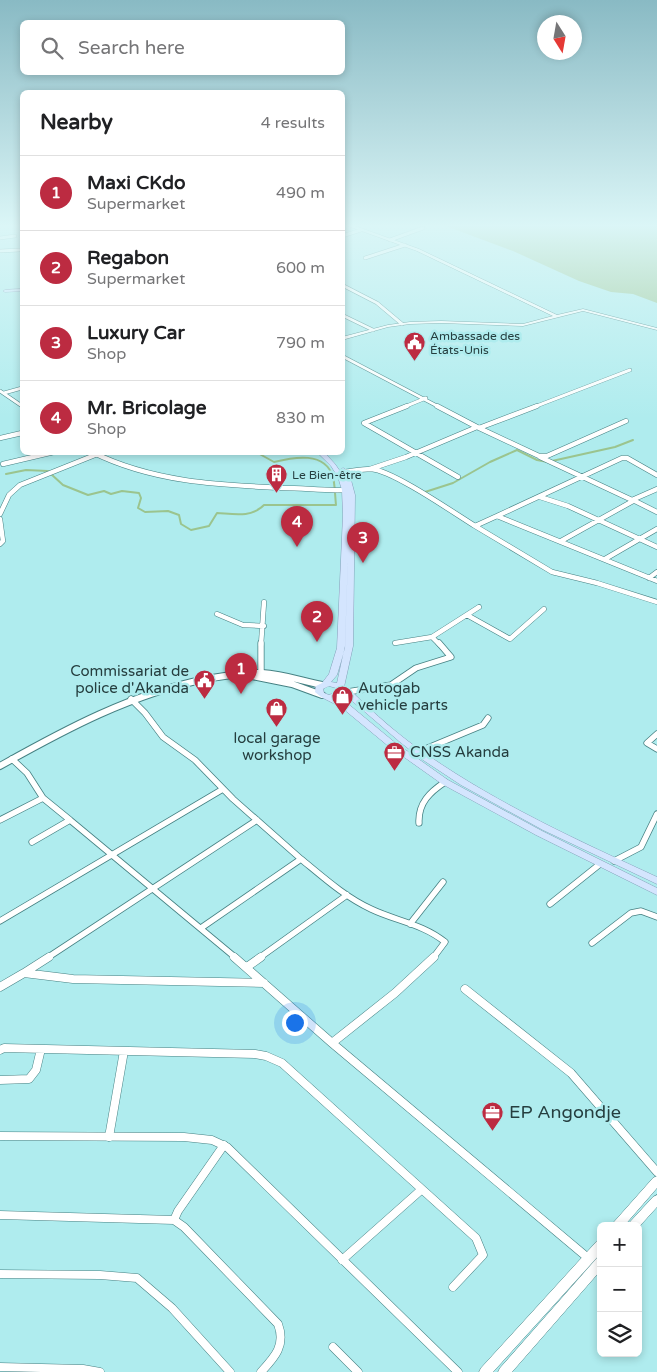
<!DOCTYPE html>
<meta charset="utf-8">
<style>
body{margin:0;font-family:"Varela Round",sans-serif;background:#f6f6f6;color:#202124}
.controls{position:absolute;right:15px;bottom:15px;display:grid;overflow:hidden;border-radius:8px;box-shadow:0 2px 8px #0003}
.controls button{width:45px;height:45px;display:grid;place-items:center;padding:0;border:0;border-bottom:1px solid #e0e0e0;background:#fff;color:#202124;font:25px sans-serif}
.compass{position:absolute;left:537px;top:15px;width:45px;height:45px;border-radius:50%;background:#fff;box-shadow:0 2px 8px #0003;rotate:169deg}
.you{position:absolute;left:294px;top:1022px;width:18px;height:18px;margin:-12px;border:4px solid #fff;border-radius:50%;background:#1a73e8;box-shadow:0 0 0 8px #1a73e833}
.badge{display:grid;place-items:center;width:32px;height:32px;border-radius:50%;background:#bc2b41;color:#fff;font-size:16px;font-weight:700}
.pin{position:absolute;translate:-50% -41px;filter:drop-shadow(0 1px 2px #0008)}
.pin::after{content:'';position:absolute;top:26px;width:18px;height:15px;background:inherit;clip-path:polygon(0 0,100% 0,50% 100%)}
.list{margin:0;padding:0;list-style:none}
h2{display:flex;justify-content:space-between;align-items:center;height:65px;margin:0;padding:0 20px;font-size:21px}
h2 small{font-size:16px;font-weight:400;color:#757577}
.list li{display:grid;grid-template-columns:32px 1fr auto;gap:15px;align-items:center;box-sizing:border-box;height:75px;padding:0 20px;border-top:1px solid #e0e0e0}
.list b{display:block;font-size:19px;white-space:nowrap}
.list p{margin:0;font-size:16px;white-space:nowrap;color:#757577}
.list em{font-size:16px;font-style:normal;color:#757577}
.icon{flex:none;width:28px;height:28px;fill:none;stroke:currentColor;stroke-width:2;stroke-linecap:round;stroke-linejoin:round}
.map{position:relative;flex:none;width:657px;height:1372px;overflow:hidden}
.search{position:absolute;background:#fff;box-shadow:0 2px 8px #0003;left:20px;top:20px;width:325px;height:55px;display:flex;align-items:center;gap:12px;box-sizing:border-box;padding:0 18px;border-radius:8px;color:#757577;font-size:19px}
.panel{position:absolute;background:#fff;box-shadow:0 2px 8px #0003;left:20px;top:90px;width:325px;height:365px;border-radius:8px}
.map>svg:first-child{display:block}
.water{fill:#9bc48e}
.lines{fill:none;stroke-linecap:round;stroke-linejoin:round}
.stream{stroke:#9bc48e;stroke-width:2}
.minor-far3-casing{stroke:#468183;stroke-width:4}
.minor-far2-casing{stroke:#468183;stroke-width:5.5}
.minor-far1-casing{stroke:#468183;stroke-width:7}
.minor-casing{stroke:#468183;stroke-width:9}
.tertiary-far1-casing{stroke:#468183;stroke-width:8}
.tertiary-casing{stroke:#468183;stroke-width:9}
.secondary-casing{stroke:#468183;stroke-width:1}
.primary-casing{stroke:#85a0ba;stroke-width:1}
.minor-far3{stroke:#fff;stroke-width:3}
.minor-far2{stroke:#fff;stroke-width:4.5}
.minor-far1{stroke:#fff;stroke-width:5.5}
.minor{stroke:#fff;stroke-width:8}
.tertiary-far1{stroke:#fff;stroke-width:6}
.tertiary{stroke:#fff;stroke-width:8}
.secondary{fill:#fff;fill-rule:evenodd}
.primary{fill:#d4e5fe;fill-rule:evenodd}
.labels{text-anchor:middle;stroke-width:5;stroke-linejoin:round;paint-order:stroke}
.far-poi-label{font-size:12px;fill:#253e3f;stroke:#afecee;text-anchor:start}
.poi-label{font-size:15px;fill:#253e3f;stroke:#afecee;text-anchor:start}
.near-poi-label{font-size:18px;fill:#253e3f;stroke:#afecee;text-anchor:start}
</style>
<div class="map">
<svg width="657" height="1372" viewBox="0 0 657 1372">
<rect width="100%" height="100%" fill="#afecee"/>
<path class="water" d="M446,226H657V303L633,294L611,292L579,281L513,251Z"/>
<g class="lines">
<path class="stream" d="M552,461L615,447L633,440
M6,474L26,470L48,471
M51,474L63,485L88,495L104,491L111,494L122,491L139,493L141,498L138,508L145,512L168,511L179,515L181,524L191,530L209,526L217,513C234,514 251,518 264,505H336C335,496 335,485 333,477C325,451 294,457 274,462L256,452
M425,492L453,483L490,462L517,450L537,460L548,462"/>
<defs>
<path id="minor-far3" d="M342,236L361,230
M0,238L15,236
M390,240L423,228
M0,251L19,250
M365,258L405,245
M342,285L377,303L402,324
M342,315L373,330
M342,356L439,407
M0,391L22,406
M4,393L22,388
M404,407L426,398
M534,407L630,370"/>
<path id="minor-far2" d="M407,406L364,423L458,477
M477,427L539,456H547L626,421
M479,428L537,406
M0,438L22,433
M92,452C152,482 218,485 283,488C304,488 324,491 345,490
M540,457L632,500L657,489
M3,464L54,452
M370,469L406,457L477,427L437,406
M344,472C353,471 362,469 371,469C392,470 454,513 475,526L497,516L657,581
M540,497L568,506L657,547
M633,500L657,512
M0,514L9,495L20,485L95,455
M497,516L622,458H627L657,475
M0,519L3,541L0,544
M475,526L552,572L597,583L657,602
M561,541L633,501
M605,559L657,529
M649,578L657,572
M217,614L243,625L264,626
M467,615L510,639L544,609
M432,637L479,607
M395,643L432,637L440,645
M261,645L264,602"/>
<path id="minor-far1" d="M261,643V673
M347,692L391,685L416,668L451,657L439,643
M131,699L145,713L163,737L195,760L233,799L301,859L201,928
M657,734L647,743L657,749
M418,752L483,725L488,718
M12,759L27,773L43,798L70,820
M0,820L43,798
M419,823C418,803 430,792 445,782
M32,842L70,820L236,958
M301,859C323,877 345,897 371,909C396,921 423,924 445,942L433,958
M614,861L641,847L657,814
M550,904L600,864
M0,921L223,789
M410,924L443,882
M592,943L631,913L641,911L657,917
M47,958L257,820
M259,958L347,895"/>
<path id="minor" d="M234,957L332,1043L588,1258
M247,967L261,957
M24,973L49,957
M0,987L24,973L73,979L264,983
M465,989L571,1073L657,1172
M332,1043L395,993L434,957
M0,1050L4,1048L255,1054L266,1056L282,1063L476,1238L483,1255L453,1287
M0,1080L29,1079L36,1070L41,1049
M109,1137L124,1051
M0,1215L174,1220L184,1227L278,1324C286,1345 275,1357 261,1372
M174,1220L178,1211L224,1145
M342,1260L421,1190
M0,1274L100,1275L137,1278L172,1308L230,1372
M333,1347L358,1372
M0,1367L83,1369L100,1372"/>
<path id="tertiary-far1" d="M252,676L292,684L322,695
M0,766C66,729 131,694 206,679C224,676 243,672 262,673C283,674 302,681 322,685"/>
<path id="tertiary" d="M0,1136L184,1137L212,1140L227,1147L458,1372"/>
<path id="secondary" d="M348,226H355L419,249L557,315L583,309L657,328V330L583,311L523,326L441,323L410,324L388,327L342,340V337L388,325L410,322L441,321L523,324L553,316L417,251Z
M657,1176V1188L624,1226H612L613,1223L653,1178Z
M657,1195V1207L638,1228V1226H628L629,1223L653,1197Z
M601,1240V1253L493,1372H479L481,1368L597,1241Z
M601,1257V1270L512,1372H498L500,1368L597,1258Z"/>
<path id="primary" d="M22,289V291L5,292L3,291L5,290Z
M317,452H324L335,464L342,474L340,470L343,468L345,469L351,480L355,495L353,646L344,687L350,690C375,714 400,737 429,756C500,805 579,841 657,877V884L543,830L461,785L423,760L400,742L344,694L336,698L347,703L393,741L448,780L542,831L657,888V895L536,835L442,784L387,745L341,707L321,697L315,692L316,686L322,683L329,674L337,648L343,515L342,490L338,477L331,466ZM349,523L345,646L337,683L331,682L337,675L345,648ZM329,686L336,688V692L329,695L324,693L323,689Z"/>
</defs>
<use href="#minor-far3" class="minor-far3-casing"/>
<use href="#minor-far2" class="minor-far2-casing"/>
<use href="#minor-far1" class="minor-far1-casing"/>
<use href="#minor" class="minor-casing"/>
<use href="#tertiary-far1" class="tertiary-far1-casing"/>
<use href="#tertiary" class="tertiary-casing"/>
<use href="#secondary" class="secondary-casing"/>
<use href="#primary" class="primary-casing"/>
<use href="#minor-far3" class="minor-far3"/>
<use href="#minor-far2" class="minor-far2"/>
<use href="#minor-far1" class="minor-far1"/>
<use href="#minor" class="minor"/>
<use href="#tertiary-far1" class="tertiary-far1"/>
<use href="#tertiary" class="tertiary"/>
<use href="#secondary" class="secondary"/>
<use href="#primary" class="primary"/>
</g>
<linearGradient id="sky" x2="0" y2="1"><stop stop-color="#89bac4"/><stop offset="0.54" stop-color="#dbf6f7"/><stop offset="1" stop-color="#dbf6f7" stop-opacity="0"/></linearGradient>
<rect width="657" height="418" fill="url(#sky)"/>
<defs>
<symbol id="civic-pin" viewBox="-11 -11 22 30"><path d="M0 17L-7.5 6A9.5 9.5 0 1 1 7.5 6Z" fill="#bc2b41" stroke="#afecee"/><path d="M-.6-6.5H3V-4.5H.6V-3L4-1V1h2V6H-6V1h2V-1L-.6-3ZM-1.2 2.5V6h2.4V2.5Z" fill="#fff"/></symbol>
<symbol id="building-pin" viewBox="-11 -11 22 30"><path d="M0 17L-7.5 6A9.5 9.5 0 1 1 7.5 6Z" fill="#bc2b41" stroke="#afecee"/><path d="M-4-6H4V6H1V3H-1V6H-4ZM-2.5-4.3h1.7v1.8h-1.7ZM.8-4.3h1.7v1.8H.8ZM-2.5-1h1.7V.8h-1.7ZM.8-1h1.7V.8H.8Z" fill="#fff"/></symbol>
<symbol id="shop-pin" viewBox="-11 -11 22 30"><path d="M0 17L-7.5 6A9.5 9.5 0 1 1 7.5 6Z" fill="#bc2b41" stroke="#afecee"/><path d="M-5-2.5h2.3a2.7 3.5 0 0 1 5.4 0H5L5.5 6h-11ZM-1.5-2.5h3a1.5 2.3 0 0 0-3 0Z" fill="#fff"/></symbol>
<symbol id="office-pin" viewBox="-11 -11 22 30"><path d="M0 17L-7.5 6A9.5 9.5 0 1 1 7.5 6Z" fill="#bc2b41" stroke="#afecee"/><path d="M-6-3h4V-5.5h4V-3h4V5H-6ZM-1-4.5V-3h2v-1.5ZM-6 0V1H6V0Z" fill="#fff"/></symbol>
</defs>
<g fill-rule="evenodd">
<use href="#civic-pin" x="402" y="330" width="25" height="34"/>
<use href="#building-pin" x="264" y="462" width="25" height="34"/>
<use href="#civic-pin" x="192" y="668" width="25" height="34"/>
<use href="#shop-pin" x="330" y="684" width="25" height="34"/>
<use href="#shop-pin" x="264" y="696" width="25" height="34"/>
<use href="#office-pin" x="382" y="740" width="25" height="34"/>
<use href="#office-pin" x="480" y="1100" width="25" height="34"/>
</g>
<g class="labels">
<g class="far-poi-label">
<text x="430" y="340">Ambassade des<tspan x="430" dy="14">États-Unis</tspan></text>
<text x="292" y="479">Le Bien-être</text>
</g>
<g class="poi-label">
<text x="189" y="676" text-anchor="end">Commissariat de<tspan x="189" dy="17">police d'Akanda</tspan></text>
<text x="358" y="693">Autogab<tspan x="358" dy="17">vehicle parts</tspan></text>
<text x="277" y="743" text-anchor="middle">local garage<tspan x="277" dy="17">workshop</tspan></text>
<text x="410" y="757">CNSS Akanda</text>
</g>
<g class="near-poi-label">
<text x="509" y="1118">EP Angondje</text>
</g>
</g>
</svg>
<div class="controls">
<button>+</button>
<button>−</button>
<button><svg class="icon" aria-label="layers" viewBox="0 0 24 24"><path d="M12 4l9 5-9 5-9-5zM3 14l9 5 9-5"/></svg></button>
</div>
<svg class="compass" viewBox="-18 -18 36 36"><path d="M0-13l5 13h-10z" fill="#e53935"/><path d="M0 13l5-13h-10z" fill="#757577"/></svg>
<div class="you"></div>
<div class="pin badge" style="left:241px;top:694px">1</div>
<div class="pin badge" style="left:317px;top:642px">2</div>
<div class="pin badge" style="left:363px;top:563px">3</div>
<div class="pin badge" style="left:297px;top:547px">4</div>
<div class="search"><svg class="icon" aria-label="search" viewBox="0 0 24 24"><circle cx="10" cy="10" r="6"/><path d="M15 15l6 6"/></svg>Search here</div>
<section class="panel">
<h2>Nearby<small>4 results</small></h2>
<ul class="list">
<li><span class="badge">1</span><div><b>Maxi CKdo</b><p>Supermarket</p></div><em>490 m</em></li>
<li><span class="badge">2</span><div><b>Regabon</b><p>Supermarket</p></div><em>600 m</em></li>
<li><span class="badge">3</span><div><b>Luxury Car</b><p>Shop</p></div><em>790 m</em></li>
<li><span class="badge">4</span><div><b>Mr. Bricolage</b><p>Shop</p></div><em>830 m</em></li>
</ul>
</section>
</div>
